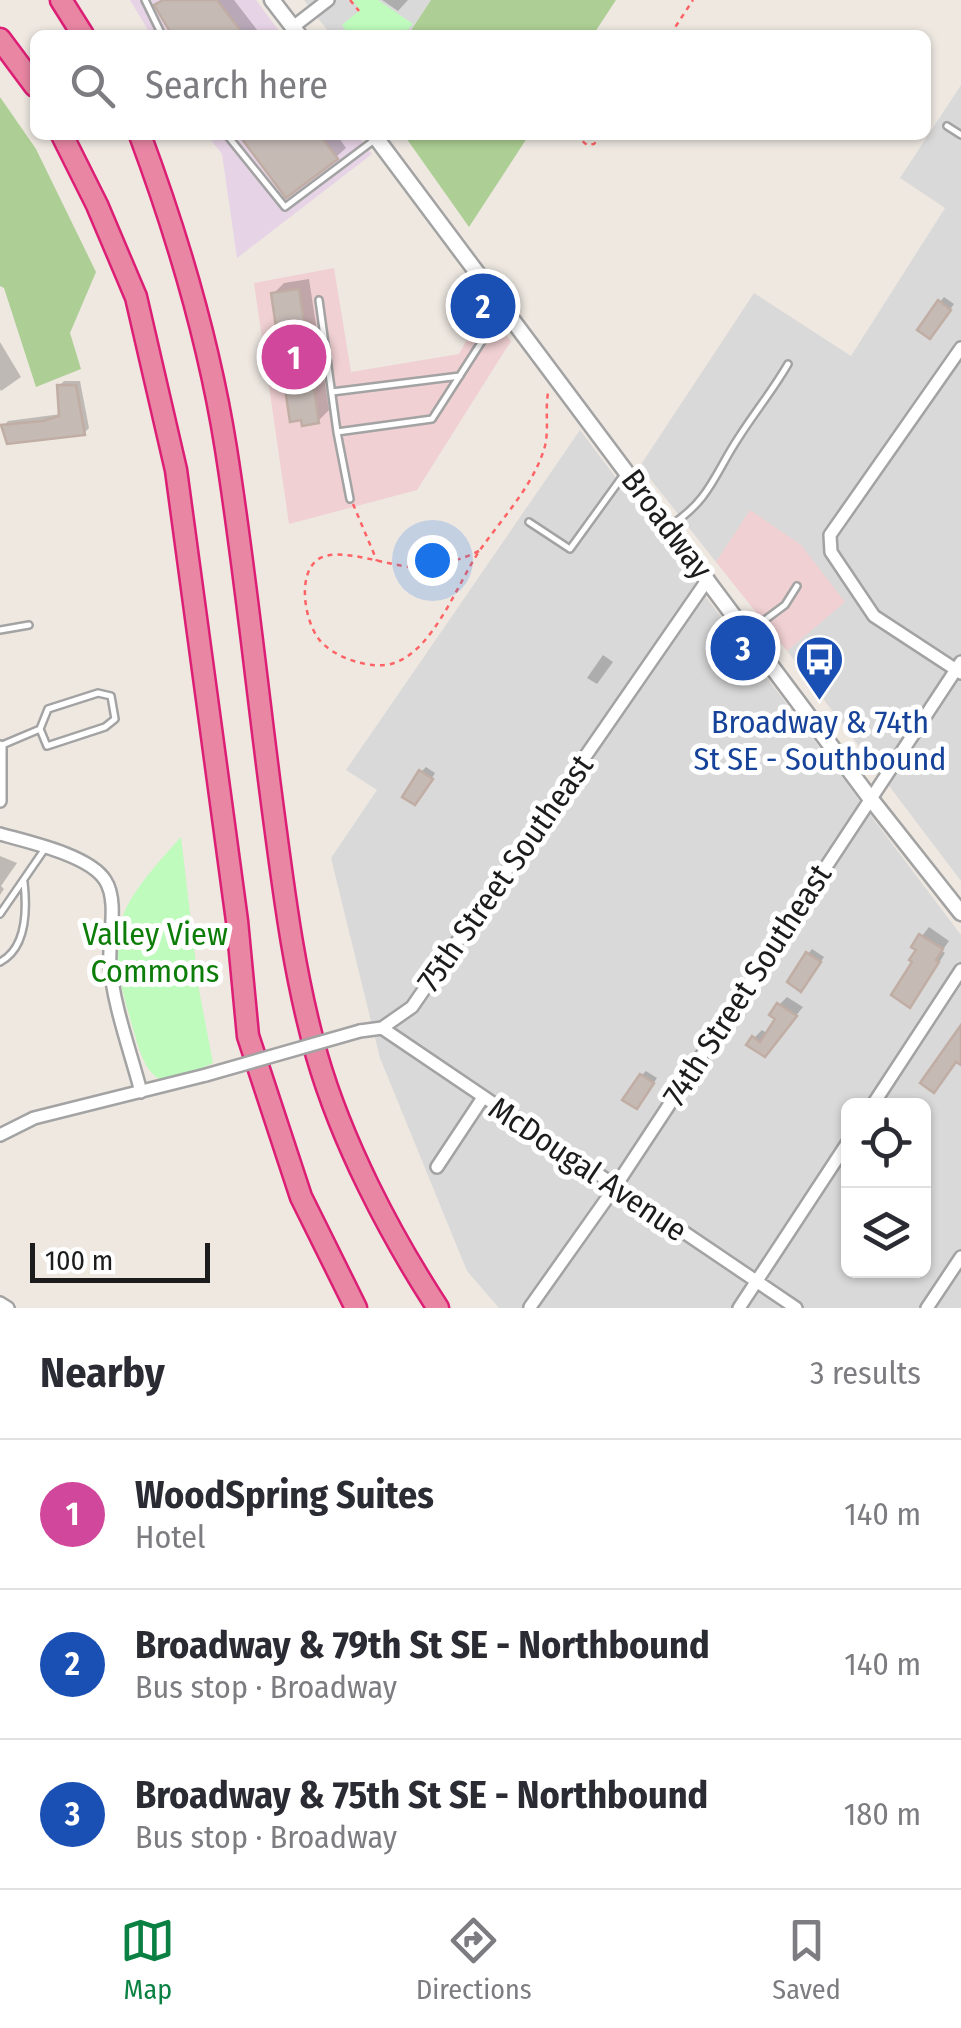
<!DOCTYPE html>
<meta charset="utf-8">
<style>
body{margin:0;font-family:"Fira Sans Condensed",sans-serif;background:#f2f2f3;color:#2b2b33}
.controls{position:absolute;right:30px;bottom:30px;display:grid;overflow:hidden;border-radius:15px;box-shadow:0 2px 8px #0004}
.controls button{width:90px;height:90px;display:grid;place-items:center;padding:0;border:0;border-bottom:2px solid #e1e1e2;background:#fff;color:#2b2b33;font:50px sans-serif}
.scale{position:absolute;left:30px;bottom:25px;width:180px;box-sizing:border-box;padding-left:10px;border:5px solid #1c1c1c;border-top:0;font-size:28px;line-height:35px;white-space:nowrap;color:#1c1c1c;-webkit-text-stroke:8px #fff;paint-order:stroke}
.you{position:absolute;left:432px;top:560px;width:35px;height:35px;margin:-25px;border:8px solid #fff;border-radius:50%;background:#1a73e8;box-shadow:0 0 0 15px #1a73e833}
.badge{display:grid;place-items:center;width:65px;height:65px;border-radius:50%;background:#0b8043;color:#fff;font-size:32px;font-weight:700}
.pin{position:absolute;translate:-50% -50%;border:5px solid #fff;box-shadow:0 2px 10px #0006}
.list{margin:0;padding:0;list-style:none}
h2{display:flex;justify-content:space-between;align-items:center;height:130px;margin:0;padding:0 40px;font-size:42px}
h2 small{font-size:32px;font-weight:400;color:#7c7c81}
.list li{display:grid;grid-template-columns:65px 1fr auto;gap:30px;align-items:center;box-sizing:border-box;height:150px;padding:0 40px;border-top:2px solid #e1e1e2}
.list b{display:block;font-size:38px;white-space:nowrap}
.list p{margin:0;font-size:32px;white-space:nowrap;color:#7c7c81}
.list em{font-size:32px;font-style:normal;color:#7c7c81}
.icon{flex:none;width:55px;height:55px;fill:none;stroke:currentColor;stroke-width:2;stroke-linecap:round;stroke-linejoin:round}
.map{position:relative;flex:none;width:961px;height:1308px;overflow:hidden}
.search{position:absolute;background:#fff;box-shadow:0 2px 8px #0004;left:30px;right:30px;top:30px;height:110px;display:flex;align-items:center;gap:25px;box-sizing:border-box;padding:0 35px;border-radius:15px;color:#7c7c81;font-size:38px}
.sheet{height:580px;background:#fff}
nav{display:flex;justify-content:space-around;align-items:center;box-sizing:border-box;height:140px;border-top:2px solid #e1e1e2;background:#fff;font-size:28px;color:#7c7c81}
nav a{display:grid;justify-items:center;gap:5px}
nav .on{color:#0b8043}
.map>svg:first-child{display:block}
.residential{fill:#dad9d9;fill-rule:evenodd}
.commercial{fill:#f0d0d2}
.industrial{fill:#e7d3e6}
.forest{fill:#adcf95}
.park{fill:#befbbc}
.shadow{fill:#0003}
.building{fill:#c6bab5;stroke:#c0ada4;stroke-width:2.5}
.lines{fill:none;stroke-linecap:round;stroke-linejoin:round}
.service-casing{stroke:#a3a3a3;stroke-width:10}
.minor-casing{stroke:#a3a3a3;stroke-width:16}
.tertiary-casing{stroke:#a3a3a3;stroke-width:19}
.motorway-casing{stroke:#dc1e75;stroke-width:25}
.path{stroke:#fe6365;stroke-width:2.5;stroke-dasharray:5 5;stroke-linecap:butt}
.service{stroke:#fff;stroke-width:5}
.minor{stroke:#fff;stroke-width:11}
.tertiary{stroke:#fff;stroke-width:14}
.motorway{stroke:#e986a4;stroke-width:20}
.minor-bridge-casing{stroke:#a3a3a3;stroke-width:16;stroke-linecap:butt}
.minor-bridge{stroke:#fff;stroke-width:11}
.labels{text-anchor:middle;stroke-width:10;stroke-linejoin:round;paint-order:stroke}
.street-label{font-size:32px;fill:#1c1c1c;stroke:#fff}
.transit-label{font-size:32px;fill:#164399;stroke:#fff}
.park-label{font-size:32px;fill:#0c7d08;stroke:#fff}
</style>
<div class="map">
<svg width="961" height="1308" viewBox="0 0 961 1308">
<rect width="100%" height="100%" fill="#eee8e1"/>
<path class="residential" d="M304,0H431L408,35H331Z
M961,85V881L787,651L844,601L750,511L716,562L640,466L754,293L851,356L945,208L900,178Z
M580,430L961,935V1308H499L467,1271L380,1058L331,858L377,790L346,770ZM848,1106H924V1270H848Z"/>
<path class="commercial" d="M334,268L351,372L459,354L484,309L511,341L417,490L289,524L254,283Z
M750,510L801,545L845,602L787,651L716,562Z"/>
<path class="industrial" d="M130,0H256L282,35H151Z
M207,135H357L372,154L237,258L222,154Z"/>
<path class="forest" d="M431,0H616L593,35H408Z
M0,97L36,149L96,272L70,333L81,369L36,387L4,288L0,286Z
M404,135H529L469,227Z"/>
<path class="park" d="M352,0H378L413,24L402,35H349L342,25L360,10Z
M181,837L199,990L213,1063L195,1071L159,1079C142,1068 138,1044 132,1025C103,928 115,910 181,837Z"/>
<path class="shadow" d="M163,0H234L261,35H175Z
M382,0H408L398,11Z
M242,135H337L346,148L336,157Z
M309,279L329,410L318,421L273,294L284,283Z
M944,297L954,304L935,331L940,302Z
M0,342L21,377L1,391L0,389Z
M64,381H80L89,428L84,433L4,426L8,421L61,414L59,386Z
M603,655L613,662L597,684L587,678Z
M426,767L435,773L420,798L421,772Z
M0,856L17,863L1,886L4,889L0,895Z
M929,927L949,941L942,951L945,953L917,997L919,949L914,946Z
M812,949L824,957L806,984L808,954Z
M787,997L803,1007L765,1054L754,1038L762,1030L768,1034L779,1019V1005Z
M646,1071L657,1078L641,1101L642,1075Z"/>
<path class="building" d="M163,0H217L244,35H172L154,5Z
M239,135H320L338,159L286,198Z
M299,289L319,423L302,426L301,420L290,422L271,293Z
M938,300L951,310L930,339L917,330Z
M57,385H76L85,435L7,444L1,425L43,421L59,416Z
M419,770L433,779L415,805L402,797Z
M919,934L943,949L936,960L939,962L910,1008L891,995L912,962L909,960L916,950L911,947Z
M806,952L821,962L801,992L787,982Z
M777,1003L797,1016L765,1057L746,1045L752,1036L760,1042L775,1019L769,1015Z
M961,1025V1065L956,1062L934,1093L920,1083Z
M640,1074L654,1083L637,1109L622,1100Z"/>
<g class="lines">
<defs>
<path id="service" d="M145,0L162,35
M947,126L961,135
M227,135L285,207L373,141
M319,300L337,432L432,419L502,310
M332,392L460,376
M337,432L350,499
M529,522L570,549L625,473
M671,525C710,500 715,473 739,437C755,412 773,390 788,364
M0,630L29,625
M750,631L785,605L797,586
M0,746L40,729L47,746L105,727L115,719L111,696L98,693L48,709L40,729
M0,914L44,850
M0,962C27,948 27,909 24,882"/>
<path id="minor" d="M293,27L328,0
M961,348L830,535L831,552L874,616L961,673
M0,747V801
M0,834C28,842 89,855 105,880C119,901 108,940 110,964C113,1005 131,1053 141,1092
M382,1028L796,1308
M360,1031L382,1028L412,1007L708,579
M872,1106L961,970
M0,1135L34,1118L206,1075
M437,1167L482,1099
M0,1303L8,1308
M530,1307L615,1187L961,662
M739,1308L848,1142
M927,1308L961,1257"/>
<path id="tertiary" d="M272,0L299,35
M374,135L870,798L961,913"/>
<path id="motorway" d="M61,0L83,35
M0,39L35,86
M62,135L97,205L136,297L176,470L237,921L248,1036L301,1197L356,1308
M140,135C178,237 209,341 226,449C245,569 257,690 273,810C284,893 294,975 317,1056C342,1142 389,1233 438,1308"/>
</defs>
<use href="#service" class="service-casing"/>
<use href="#minor" class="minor-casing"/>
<use href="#tertiary" class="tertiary-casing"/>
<use href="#motorway" class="motorway-casing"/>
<path class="path" d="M350,0L359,11
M670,35L693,0
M575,135L587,145L594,144L602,135
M353,504L377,561
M479,551C458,561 437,567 413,567C387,566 337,545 317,560C297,576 305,620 318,638C331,657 372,671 394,663C434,650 458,582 480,550C503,517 534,485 545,446C549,429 545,410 548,393"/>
<use href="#service" class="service"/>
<use href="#minor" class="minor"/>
<use href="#tertiary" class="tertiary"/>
<use href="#motorway" class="motorway"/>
<defs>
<path id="minor-bridge" d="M206,1075L360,1031"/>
</defs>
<use href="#minor-bridge" class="minor-bridge-casing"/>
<use href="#minor-bridge" class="minor-bridge"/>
</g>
<defs>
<symbol id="bus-pin" viewBox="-11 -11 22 30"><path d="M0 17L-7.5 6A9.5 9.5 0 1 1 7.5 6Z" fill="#1a4fb4" stroke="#fff"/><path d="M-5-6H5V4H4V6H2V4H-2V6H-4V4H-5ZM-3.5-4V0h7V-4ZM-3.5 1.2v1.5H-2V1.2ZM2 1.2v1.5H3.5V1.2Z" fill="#fff"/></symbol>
</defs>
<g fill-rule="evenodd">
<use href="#bus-pin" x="792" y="632" width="55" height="75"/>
</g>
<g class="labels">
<g class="street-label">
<text transform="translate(667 524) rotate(53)" y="11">Broadway</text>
<text transform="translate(505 873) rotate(-55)" y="11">75th Street Southeast</text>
<text transform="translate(747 985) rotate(-57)" y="11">74th Street Southeast</text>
<text transform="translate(588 1169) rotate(34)" y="11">McDougal Avenue</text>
</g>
<g class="transit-label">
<text x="820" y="733">Broadway &amp; 74th<tspan x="820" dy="37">St SE - Southbound</tspan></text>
</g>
<g class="park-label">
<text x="155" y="945">Valley View<tspan x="155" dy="37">Commons</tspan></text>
</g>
</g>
</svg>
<div class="controls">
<button><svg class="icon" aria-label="locate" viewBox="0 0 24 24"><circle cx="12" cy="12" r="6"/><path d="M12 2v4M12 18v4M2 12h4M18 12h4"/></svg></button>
<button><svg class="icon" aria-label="layers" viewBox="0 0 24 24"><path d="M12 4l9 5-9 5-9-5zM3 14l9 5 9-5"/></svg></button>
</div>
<div class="scale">100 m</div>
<div class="you"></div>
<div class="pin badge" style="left:294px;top:357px;background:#d1479c">1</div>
<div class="pin badge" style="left:483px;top:306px;background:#1a4fb4">2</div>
<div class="pin badge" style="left:743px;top:648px;background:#1a4fb4">3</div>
<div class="search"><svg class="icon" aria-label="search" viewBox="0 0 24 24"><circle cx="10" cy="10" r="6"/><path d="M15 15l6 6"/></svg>Search here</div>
</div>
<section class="sheet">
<h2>Nearby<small>3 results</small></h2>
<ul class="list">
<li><span class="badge" style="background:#d1479c">1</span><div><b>WoodSpring Suites</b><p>Hotel</p></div><em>140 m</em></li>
<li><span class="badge" style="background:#1a4fb4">2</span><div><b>Broadway &amp; 79th St SE - Northbound</b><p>Bus stop · Broadway</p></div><em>140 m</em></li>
<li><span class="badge" style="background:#1a4fb4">3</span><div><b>Broadway &amp; 75th St SE - Northbound</b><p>Bus stop · Broadway</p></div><em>180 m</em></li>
</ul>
</section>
<nav>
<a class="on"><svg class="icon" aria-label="map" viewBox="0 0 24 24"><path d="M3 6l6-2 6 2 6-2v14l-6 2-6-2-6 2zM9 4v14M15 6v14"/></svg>Map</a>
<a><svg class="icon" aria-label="directions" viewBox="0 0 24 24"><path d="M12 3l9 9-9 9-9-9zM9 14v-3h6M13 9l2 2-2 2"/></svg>Directions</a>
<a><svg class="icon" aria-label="saved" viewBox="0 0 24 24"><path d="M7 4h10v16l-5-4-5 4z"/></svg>Saved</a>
</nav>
